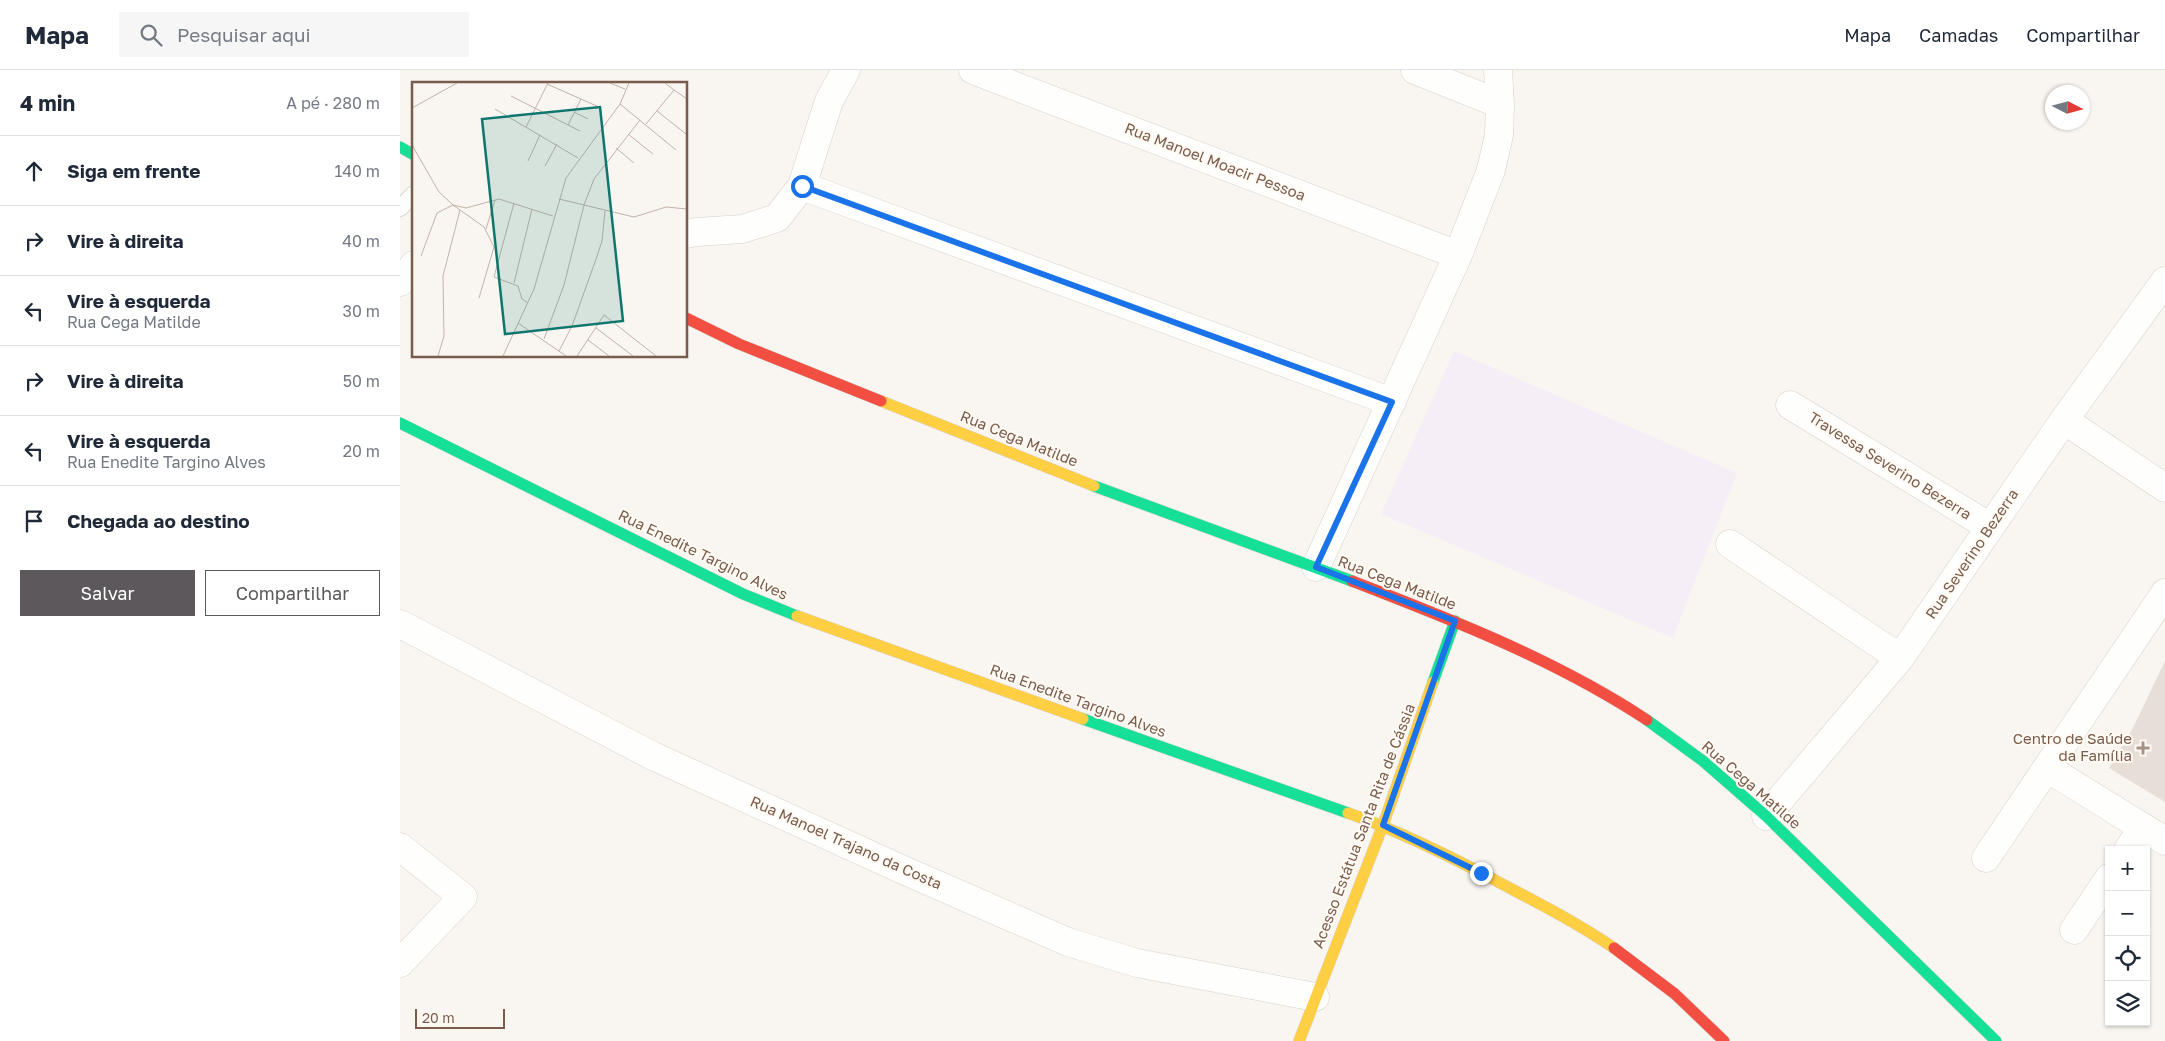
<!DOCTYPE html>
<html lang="pt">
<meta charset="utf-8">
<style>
body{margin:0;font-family:"Golos Text",sans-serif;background:#f6f6f7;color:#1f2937}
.controls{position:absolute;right:15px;bottom:15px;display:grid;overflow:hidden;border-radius:0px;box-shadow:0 1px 4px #0004}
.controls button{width:45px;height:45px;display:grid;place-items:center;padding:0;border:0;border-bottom:1px solid #e0e1e3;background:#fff;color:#1f2937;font:25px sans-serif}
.compass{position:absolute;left:1645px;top:15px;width:45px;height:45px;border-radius:50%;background:#fff;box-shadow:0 1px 4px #0004;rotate:96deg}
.scale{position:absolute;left:15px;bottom:12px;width:90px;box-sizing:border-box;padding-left:5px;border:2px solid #7a5c4d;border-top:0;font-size:14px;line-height:18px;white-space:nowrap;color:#7a5c4d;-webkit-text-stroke:4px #fffaf3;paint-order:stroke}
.stop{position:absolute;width:15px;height:15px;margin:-11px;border:4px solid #1a73e8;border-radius:50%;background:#fff}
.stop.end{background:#1a73e8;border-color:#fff;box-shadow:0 1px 5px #0008}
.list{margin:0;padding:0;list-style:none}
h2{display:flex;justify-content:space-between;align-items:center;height:65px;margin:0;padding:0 20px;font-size:21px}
h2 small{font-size:16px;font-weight:400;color:#747a83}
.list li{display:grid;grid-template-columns:32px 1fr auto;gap:15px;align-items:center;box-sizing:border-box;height:70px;padding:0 20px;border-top:1px solid #e0e1e3}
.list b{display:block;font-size:19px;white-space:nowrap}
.list p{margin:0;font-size:16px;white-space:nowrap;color:#747a83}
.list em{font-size:16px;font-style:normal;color:#747a83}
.actions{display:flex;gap:10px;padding:15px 20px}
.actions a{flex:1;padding:11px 0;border:1px solid #5c585b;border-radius:0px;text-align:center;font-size:18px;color:#5c585b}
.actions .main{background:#5c585b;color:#fff}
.icon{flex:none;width:28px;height:28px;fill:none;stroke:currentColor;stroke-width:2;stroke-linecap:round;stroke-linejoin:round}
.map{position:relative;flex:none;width:1765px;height:971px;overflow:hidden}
header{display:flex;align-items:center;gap:30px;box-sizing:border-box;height:70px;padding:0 25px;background:#fff;border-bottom:1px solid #e0e1e3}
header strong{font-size:24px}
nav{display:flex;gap:28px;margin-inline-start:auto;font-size:18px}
.search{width:350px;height:45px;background:#f6f6f7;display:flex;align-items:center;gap:12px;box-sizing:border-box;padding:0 18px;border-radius:0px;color:#747a83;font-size:19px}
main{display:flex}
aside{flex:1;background:#fff}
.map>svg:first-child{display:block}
.education{fill:#f6eef6}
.building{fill:#e6ded7}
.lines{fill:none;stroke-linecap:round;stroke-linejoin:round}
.lane-casing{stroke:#d7d1cb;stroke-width:18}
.street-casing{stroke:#d7d1cb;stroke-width:29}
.fast-casing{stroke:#d9d2cb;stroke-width:12}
.slow-casing{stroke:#d9d2cb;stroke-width:12}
.jam-casing{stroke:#d9d2cb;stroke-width:12}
.lane{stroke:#fefefd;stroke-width:16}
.street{stroke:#fefefd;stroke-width:28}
.fast{stroke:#16e098;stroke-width:11}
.slow{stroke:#ffcf43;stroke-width:11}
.jam{stroke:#f24e42;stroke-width:11}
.route{stroke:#1a73e8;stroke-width:6}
.poi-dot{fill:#a69286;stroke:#fffaf3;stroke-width:2}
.labels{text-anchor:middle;stroke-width:4;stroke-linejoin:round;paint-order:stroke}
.street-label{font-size:15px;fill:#7a5c4d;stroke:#fffaf3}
.poi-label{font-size:15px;fill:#7a5c4d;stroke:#fffaf3;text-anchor:end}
.inset-road{fill:none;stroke:#c2b3aa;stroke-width:1}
.view{fill:#0f766e;fill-opacity:0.15;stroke:#0f766e;stroke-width:2.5}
.inset-edge{fill:none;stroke:#7a5c4d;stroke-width:2.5}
</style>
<header>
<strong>Mapa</strong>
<div class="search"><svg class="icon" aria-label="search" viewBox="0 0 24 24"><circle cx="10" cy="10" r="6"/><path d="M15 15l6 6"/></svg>Pesquisar aqui</div>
<nav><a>Mapa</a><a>Camadas</a><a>Compartilhar</a></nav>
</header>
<main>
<aside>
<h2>4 min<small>A pé · 280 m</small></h2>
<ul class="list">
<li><svg class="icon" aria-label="ahead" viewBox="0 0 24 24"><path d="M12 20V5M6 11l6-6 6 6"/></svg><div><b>Siga em frente</b></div><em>140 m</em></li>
<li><svg class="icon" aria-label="right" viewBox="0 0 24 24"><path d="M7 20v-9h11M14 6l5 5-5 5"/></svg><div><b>Vire à direita</b></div><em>40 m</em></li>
<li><svg class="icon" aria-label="left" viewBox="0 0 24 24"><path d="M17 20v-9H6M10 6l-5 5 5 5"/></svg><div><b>Vire à esquerda</b><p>Rua Cega Matilde</p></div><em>30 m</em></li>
<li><svg class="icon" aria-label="right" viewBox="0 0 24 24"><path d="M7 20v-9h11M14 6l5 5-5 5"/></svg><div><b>Vire à direita</b></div><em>50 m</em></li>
<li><svg class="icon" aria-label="left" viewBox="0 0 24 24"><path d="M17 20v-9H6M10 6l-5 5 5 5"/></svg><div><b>Vire à esquerda</b><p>Rua Enedite Targino Alves</p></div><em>20 m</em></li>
<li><svg class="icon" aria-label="arrive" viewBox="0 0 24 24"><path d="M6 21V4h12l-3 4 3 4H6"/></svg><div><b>Chegada ao destino</b></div></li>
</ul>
<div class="actions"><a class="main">Salvar</a><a>Compartilhar</a></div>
</aside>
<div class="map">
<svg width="1765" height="971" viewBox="0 0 1765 971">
<rect width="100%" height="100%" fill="#f9f5f0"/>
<path class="education" d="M1054,281L1337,403L1273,568L981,444Z"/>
<path class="building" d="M1765,591V732L1709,698L1733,658Z"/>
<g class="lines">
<defs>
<path id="lane" d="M0,138L14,124"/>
<path id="street" d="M573,0L1058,185
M1015,0L1100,34
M402,116L992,332
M286,164L297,162L342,159L377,148L402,116L429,31L446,0
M0,212L14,195
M1390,335L1590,457
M1664,350L1765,418
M1330,474L1500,588
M916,497L1058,185L1091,100L1099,65L1100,34L1098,0
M0,554L253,686L501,799L668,872L737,893L915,927
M1647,698L1765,771
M1366,746L1500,588L1664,350L1765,211
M0,777L63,827L0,893
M1728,780L1743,757
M1586,788L1765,523
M1674,860L1709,808"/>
<path id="fast" d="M0,77L14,85
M0,353L343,524L397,546
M694,416L952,511
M1033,612L1055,551
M683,649L948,743
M1247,650L1303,691L1366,746L1596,971"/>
<path id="slow" d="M481,331L694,416
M397,546L683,649
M948,743C1002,762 1054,788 1104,815C1142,835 1179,854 1214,878
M899,971L983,755L1033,612"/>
<path id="jam" d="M286,248L339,274L481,331
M952,511C1053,550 1156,590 1247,650
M1214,878L1275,924L1324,971"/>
</defs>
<use href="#lane" class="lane-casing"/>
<use href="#street" class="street-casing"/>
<use href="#fast" class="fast-casing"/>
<use href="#slow" class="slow-casing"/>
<use href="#jam" class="jam-casing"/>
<use href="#lane" class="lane"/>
<use href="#street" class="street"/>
<use href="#fast" class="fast"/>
<use href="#slow" class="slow"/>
<use href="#jam" class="jam"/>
</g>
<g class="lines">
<path class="route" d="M402,116L992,332L916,497L1055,551L983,755L1081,803"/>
</g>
<path class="poi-dot" d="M1740.5 670.5h5v5h5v5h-5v5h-5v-5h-5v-5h5z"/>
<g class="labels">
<g class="street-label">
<text transform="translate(815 92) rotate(21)" y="5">Rua Manoel Moacir Pessoa</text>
<text transform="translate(619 369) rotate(22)" y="5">Rua Cega Matilde</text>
<text transform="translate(1490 396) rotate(32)" y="5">Travessa Severino Bezerra</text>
<text transform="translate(1572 484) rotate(-56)" y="5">Rua Severino Bezerra</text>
<text transform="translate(303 485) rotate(26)" y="5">Rua Enedite Targino Alves</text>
<text transform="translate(997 513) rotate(21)" y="5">Rua Cega Matilde</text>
<text transform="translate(678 631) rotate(20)" y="5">Rua Enedite Targino Alves</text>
<text transform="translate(1351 715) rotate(41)" y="5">Rua Cega Matilde</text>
<text transform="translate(964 756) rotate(-69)" y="5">Acesso Estátua Santa Rita de Cássia</text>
<text transform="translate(446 773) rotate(24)" y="5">Rua Manoel Trajano da Costa</text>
</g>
<g class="poi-label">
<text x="1732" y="674">Centro de Saúde<tspan x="1732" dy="17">da Família</tspan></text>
</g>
</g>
<g transform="translate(12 12)">
<rect width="275" height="275" fill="#f9f5f0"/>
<path class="inset-road" d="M198,1L213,7M135,2L187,25M262,8L275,17M99,14L168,49M208,22L264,68M0,26L45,1M83,27L166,76M245,29L274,52M162,30L176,37M234,42L262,8L253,1M156,43L169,17M114,45L136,1M216,52L241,72M0,63L27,110L41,123L54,126L87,117L141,134M204,66L222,81M116,79L128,53M133,84L145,62M147,117L222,135L254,125L275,127M102,121L82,195L106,204L110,217L116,221M74,147L83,118M9,174L25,131L41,123L72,145L82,165L67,216M102,201L120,127M106,241L154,274M184,246L221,274M132,257L152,203L172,123L182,97L228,38M176,258L197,274M147,269L160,244L183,180L190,159L193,129M26,274L32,254L31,194L48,128M91,274L122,207L154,96L208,22L217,1M165,274L192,233L244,274"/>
<path class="view" d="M188,25L211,239L93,252L70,37Z"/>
<rect width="275" height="275" class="inset-edge"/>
</g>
</svg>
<div class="controls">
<button>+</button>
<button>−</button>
<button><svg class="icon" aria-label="locate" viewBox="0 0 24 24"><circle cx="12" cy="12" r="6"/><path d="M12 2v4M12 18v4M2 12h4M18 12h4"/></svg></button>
<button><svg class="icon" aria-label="layers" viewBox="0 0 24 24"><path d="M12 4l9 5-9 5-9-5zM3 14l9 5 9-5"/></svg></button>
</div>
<svg class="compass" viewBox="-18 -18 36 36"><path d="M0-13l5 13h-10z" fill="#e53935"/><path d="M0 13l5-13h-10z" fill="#747a83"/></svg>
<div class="scale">20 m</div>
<div class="stop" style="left:402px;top:116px"></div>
<div class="stop end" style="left:1081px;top:803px"></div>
</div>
</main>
